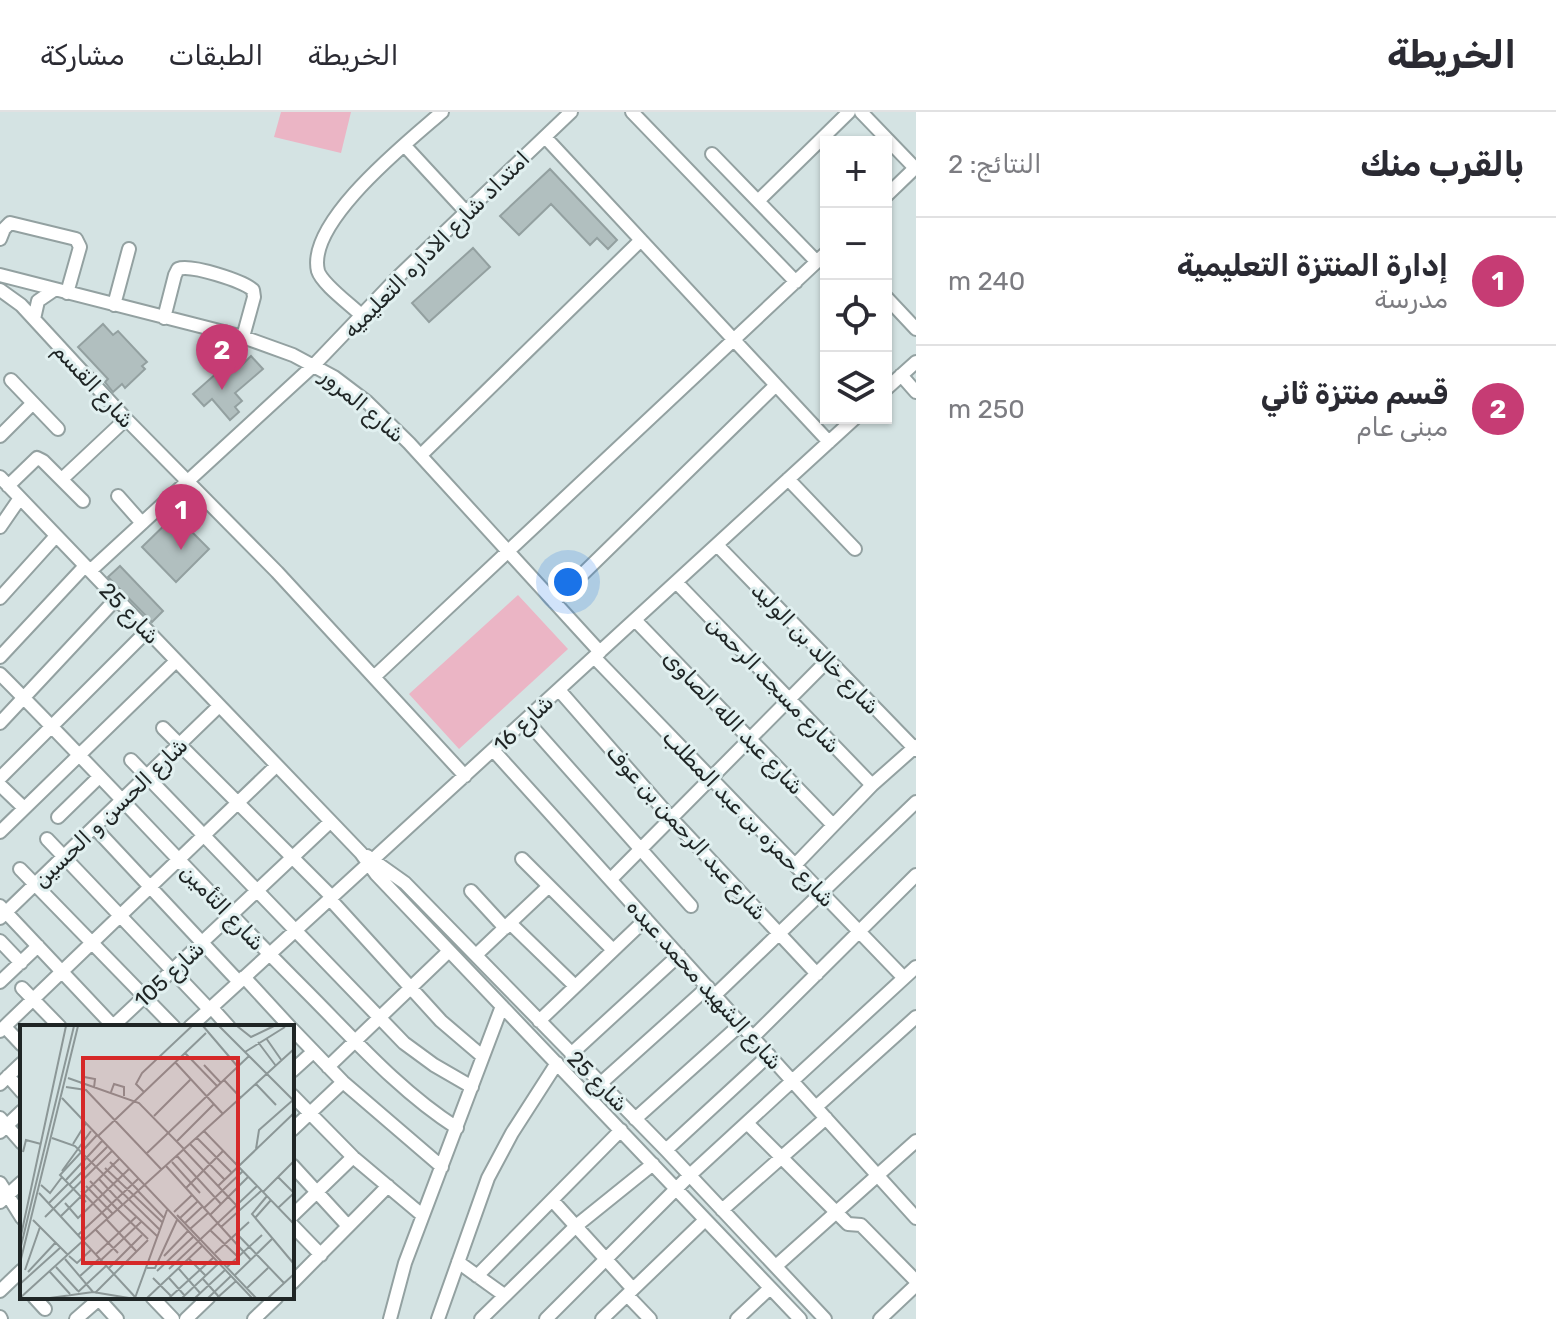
<!DOCTYPE html>
<html lang="ar">
<meta charset="utf-8">
<style>
body{margin:0;font-family:Rubik,Vazirmatn,sans-serif;background:#f7f7f7;color:#2b2b33;direction:rtl}
.controls{position:absolute;right:24px;top:24px;display:grid;overflow:hidden;border-radius:0px;box-shadow:0 2px 6px #0004}
.controls button{width:72px;height:72px;display:grid;place-items:center;padding:0;border:0;border-bottom:2px solid #e1e1e2;background:#fff;color:#2b2b33;font:40px sans-serif}
.you{position:absolute;left:568px;top:470px;width:28px;height:28px;margin:-20px;border:6px solid #fff;border-radius:50%;background:#1a73e8;box-shadow:0 0 0 12px #1a73e833}
.badge{display:grid;place-items:center;width:52px;height:52px;border-radius:50%;background:#c63c74;color:#fff;font-size:26px;font-weight:700}
.pin{position:absolute;translate:-50% -66px;filter:drop-shadow(0 2px 4px #0008)}
.pin::after{content:'';position:absolute;top:42px;width:28px;height:24px;background:inherit;clip-path:polygon(0 0,100% 0,50% 100%)}
.list{margin:0;padding:0;list-style:none}
h2{display:flex;justify-content:space-between;align-items:center;height:104px;margin:0;padding:0 32px;font-size:34px}
h2 small{font-size:26px;font-weight:400;color:#7c7c81}
.list li{display:grid;grid-template-columns:52px 1fr auto;gap:24px;align-items:center;box-sizing:border-box;height:128px;padding:0 32px;border-top:2px solid #e1e1e2}
.list b{display:block;font-size:30px;white-space:nowrap}
.list p{margin:0;font-size:26px;white-space:nowrap;color:#7c7c81}
.list em{font-size:26px;font-style:normal;color:#7c7c81}
.icon{flex:none;width:44px;height:44px;fill:none;stroke:currentColor;stroke-width:2;stroke-linecap:round;stroke-linejoin:round}
.map{position:relative;flex:none;width:916px;height:1207px;overflow:hidden;direction:ltr}
header{display:flex;align-items:center;gap:48px;box-sizing:border-box;height:112px;padding:0 40px;background:#fff;border-bottom:2px solid #e1e1e2}
header strong{font-size:38px}
nav{display:flex;gap:44px;margin-inline-start:auto;font-size:28px}
main{display:flex}
aside{flex:1;background:#fff}
.map>svg:first-child{display:block}
.green{fill:#ebb5c5}
.building{fill:#b1bfbf;stroke:#93a0a0;stroke-width:2}
.lines{fill:none;stroke-linecap:round;stroke-linejoin:round}
.minor-casing{stroke:#93a1a1;stroke-width:16}
.minor{stroke:#fff;stroke-width:12}
.labels{text-anchor:middle;stroke-width:6;stroke-linejoin:round;paint-order:stroke}
.street-label{font-size:22px;fill:#1f2525;stroke:#e1f0f0}
.inset-road{fill:none;stroke:#8c9797;stroke-width:2}
.view{fill:#d62828;fill-opacity:0.15;stroke:#d62828;stroke-width:4}
.inset-edge{fill:none;stroke:#1f2525;stroke-width:4}
</style>
<header>
<strong>الخريطة</strong>
<nav><a>الخريطة</a><a>الطبقات</a><a>مشاركة</a></nav>
</header>
<main>
<aside>
<h2>بالقرب منك<small>النتائج: 2</small></h2>
<ul class="list">
<li><span class="badge">1</span><div><b>إدارة المنتزة التعليمية</b><p>مدرسة</p></div><em>240 m</em></li>
<li><span class="badge">2</span><div><b>قسم منتزة ثاني</b><p>مبنى عام</p></div><em>250 m</em></li>
</ul>
</aside>
<div class="map">
<svg width="916" height="1207" viewBox="0 0 916 1207">
<rect width="100%" height="100%" fill="#d4e3e3"/>
<path class="green" d="M281,0H351L341,41L274,25Z
M518,483L568,537L459,637L409,582Z"/>
<path class="building" d="M550,57L617,128L608,137L597,126L590,133L551,92L519,123L500,104Z
M473,136L490,155L429,210L412,191Z
M103,212L113,223L118,219L147,250L142,254L145,257L125,276L122,272L113,280L105,270L108,267L78,235Z
M225,238L240,255L251,244L263,257L235,281L242,289L235,295L239,300L230,308L212,287L204,294L193,282L218,260L210,252Z
M175,403L209,437L176,470L142,435Z
M120,454L163,499L152,510L108,465Z"/>
<g class="lines">
<defs>
<path id="minor" d="M632,0L796,170
M861,0L915,56
M545,25L829,330
M405,34L466,100
M712,42L817,150
M886,84L916,55
M758,89L849,0
M0,127L4,117L10,111L76,127L80,135L67,181
M0,163L243,225L293,243L334,265L367,290L409,331L600,540
M0,178L21,193L126,307L277,460L465,664
M886,185L916,217
M114,193L129,137
M361,203C351,193 322,172 318,159C306,110 409,29 442,0
M164,206L175,163L178,157C191,152 243,169 253,178L254,185L243,225
M34,207L38,189L54,178
M901,263L916,280
M11,268L58,317
M886,277L916,250
M0,324L33,291
M421,343L641,128
M0,365L361,741L376,762L800,1207
M62,367L126,307
M788,367L855,437
M8,374L37,346L43,349L83,389
M118,384L141,410
M0,415L20,386
M717,433L916,638
M90,459L314,253L400,163L571,0
M676,470L872,673
M0,486L56,424
M554,490L776,273
M635,508L833,713
M0,545L85,454
M594,545L904,866
M0,562C103,665 201,774 304,877C353,926 399,979 457,1016
M374,565L826,141
M559,578L671,706L817,862
M526,608L691,794
M0,611L116,487
M163,616L331,784
M493,638L916,1106
M131,648L404,931L434,953L472,975
M0,666L147,519
M0,673L24,696
M58,705L99,665
M94,715L239,870
M0,720L176,549
M47,727L209,897
M367,744L405,771L666,1038L825,1207
M522,747L613,838
M795,753L872,673L916,634
M20,757L174,915
M611,767L828,548
M471,779L505,816
M329,786L441,909L482,944
M0,794L114,915
M0,806L219,594
M510,811L575,874
M0,829L21,851
M476,843L549,774
M244,865L290,915
M0,870L38,834
M22,876L60,915
M715,883L916,690
M211,895L229,915
M539,909L646,807
M5,915L22,933
M112,915L330,710
M190,915L855,306
M292,917L343,970L442,1055
M0,919L276,654
M753,925L916,763
M571,942L679,843
M328,955L449,839
M292,959L313,940
M8,964L22,980
M0,972L22,951
M600,972L708,875
M292,983L353,1045L422,1103
M816,995L916,905
M0,1006L22,1031
M635,1007L741,912
M748,1012L848,1112L861,1113L916,1169
M292,1018L343,970
M0,1020L22,999
M666,1038L769,943
M292,1053L348,1114
M0,1071L22,1106
M552,1088L633,1177
M0,1090L22,1070
M722,1098L826,1006
M292,1104L353,1045
M292,1113L321,1143
M458,1150L504,1183
M776,1154L916,1029
M477,1164L621,1018
M292,1171L388,1074
M0,1179L22,1158
M627,1183L650,1207
M34,1185L45,1197
M97,1185L117,1207
M152,1185L173,1207
M0,1205L1,1207
M76,1207L99,1187
M186,1207L209,1185
M254,1207L277,1185
M390,1207L405,1151L502,894
M438,1207L488,1066L512,1021L557,951
M481,1207L576,1114L653,1052
M546,1207L690,1063L916,855
M602,1207L705,1108
M737,1207L770,1176
M880,1207L916,1173"/>
</defs>
<use href="#minor" class="minor-casing"/>
<use href="#minor" class="minor"/>
</g>
<g class="labels">
<g class="street-label">
<text transform="translate(436 132) rotate(-45)" y="8">امتداد شارع الاداره التعليميه</text>
<text transform="translate(94 273) rotate(47)" y="8">شارع القسم</text>
<text transform="translate(363 293) rotate(40)" y="8">شارع المرور</text>
<text transform="translate(130 501) rotate(46)" y="8">شارع 25</text>
<text transform="translate(816 536) rotate(46)" y="8">شارع خالد بن الوليد</text>
<text transform="translate(774 572) rotate(46)" y="8">شارع مسجد الرحمن</text>
<text transform="translate(734 610) rotate(46)" y="8">شارع عبد الله الصاوى</text>
<text transform="translate(523 611) rotate(-43)" y="8">شارع 16</text>
<text transform="translate(110 700) rotate(-44)" y="8">شارع الحسن و الحسين</text>
<text transform="translate(749 706) rotate(46)" y="8">شارع حمزه بن عبد المطلب</text>
<text transform="translate(687 720) rotate(48)" y="8">شارع عبد الرحمن بن عوف</text>
<text transform="translate(223 795) rotate(46)" y="8">شارع التأمين</text>
<text transform="translate(169 862) rotate(-43)" y="8">شارع 105</text>
<text transform="translate(705 872) rotate(48)" y="8">شارع الشهيد محمد عبده</text>
<text transform="translate(598 969) rotate(45)" y="8">شارع 25</text>
</g>
</g>
<g transform="translate(20 913)">
<rect width="274" height="274" fill="#d4e3e3"/>
<path class="inset-road" d="M183,1L218,42M199,1L274,76M217,1L231,12L254,1M246,13L262,36M238,17L256,41M225,27L265,2M165,28L198,62M155,37L203,89M184,40L201,58M48,53L119,78L164,124M204,55L221,73M61,59L64,52L75,54L74,63M236,59L256,80M46,62L66,65L142,145M91,67L94,59L104,62V71M124,67L116,59L122,48L172,1M42,73L232,273M134,91L171,54M184,106L274,199M78,111L186,8M32,113L55,121L140,205M177,113L211,147M157,116L194,79M53,119L66,98M170,119L204,154M236,124L239,105L273,75M164,125L216,180M3,127L6,115L21,119M126,129L229,31M157,131L201,179M90,137L119,166M152,137L180,168M146,141L231,235M85,143L143,198M42,146L71,106M258,152L274,168L258,183M79,154L103,180M45,156L82,116M70,156L98,185M21,160L30,168L42,152M49,160L87,122M66,161L93,189M198,161L274,88M166,163L203,126M61,166L88,194M118,166L144,193M243,167L274,136M19,168L116,273M247,171L232,189L274,239M66,177L40,150L77,110M29,178L48,159M45,178L58,193L109,144M104,180L137,211M184,183L223,146M98,185L128,214M154,187L172,170M157,190L236,273M190,190L228,152M41,191L99,134M25,192L92,126M160,193L178,176M235,193L251,175M13,195L48,230M87,195L117,227M165,198L183,181M201,202L241,166M170,204L188,188M76,205L98,228M190,205L218,232M217,209L264,258M58,210L118,154M0,215L46,1M0,225L54,1M195,228L229,197M75,230L116,192M49,231L57,238L71,225M144,231L168,206M45,234L73,267M169,234L186,251M80,236L121,197M0,238L58,1M36,242L58,266M207,242L242,210M127,243H135L157,195M88,244L122,210M149,244L237,161M159,244L180,268M5,245L20,202M137,246L173,212M8,247L36,217M30,247L50,269M215,250L253,213M60,251L79,234M133,253L151,271M149,253L165,271M183,254L200,273M0,259L41,222M227,263L248,243M58,267L86,241M75,268L128,215M0,273L274,24M30,273L73,267L109,273M38,273H100M115,273L147,185M127,273L182,221M149,273L193,233M162,273L199,238M175,273L205,245M188,273L211,251M197,273L216,256M248,273L274,249"/>
<path class="view" d="M63,33H218V238H63Z"/>
<rect width="274" height="274" class="inset-edge"/>
</g>
</svg>
<div class="controls">
<button>+</button>
<button>−</button>
<button><svg class="icon" aria-label="locate" viewBox="0 0 24 24"><circle cx="12" cy="12" r="6"/><path d="M12 2v4M12 18v4M2 12h4M18 12h4"/></svg></button>
<button><svg class="icon" aria-label="layers" viewBox="0 0 24 24"><path d="M12 4l9 5-9 5-9-5zM3 14l9 5 9-5"/></svg></button>
</div>
<div class="you"></div>
<div class="pin badge" style="left:181px;top:438px">1</div>
<div class="pin badge" style="left:222px;top:278px">2</div>
</div>
</main>
